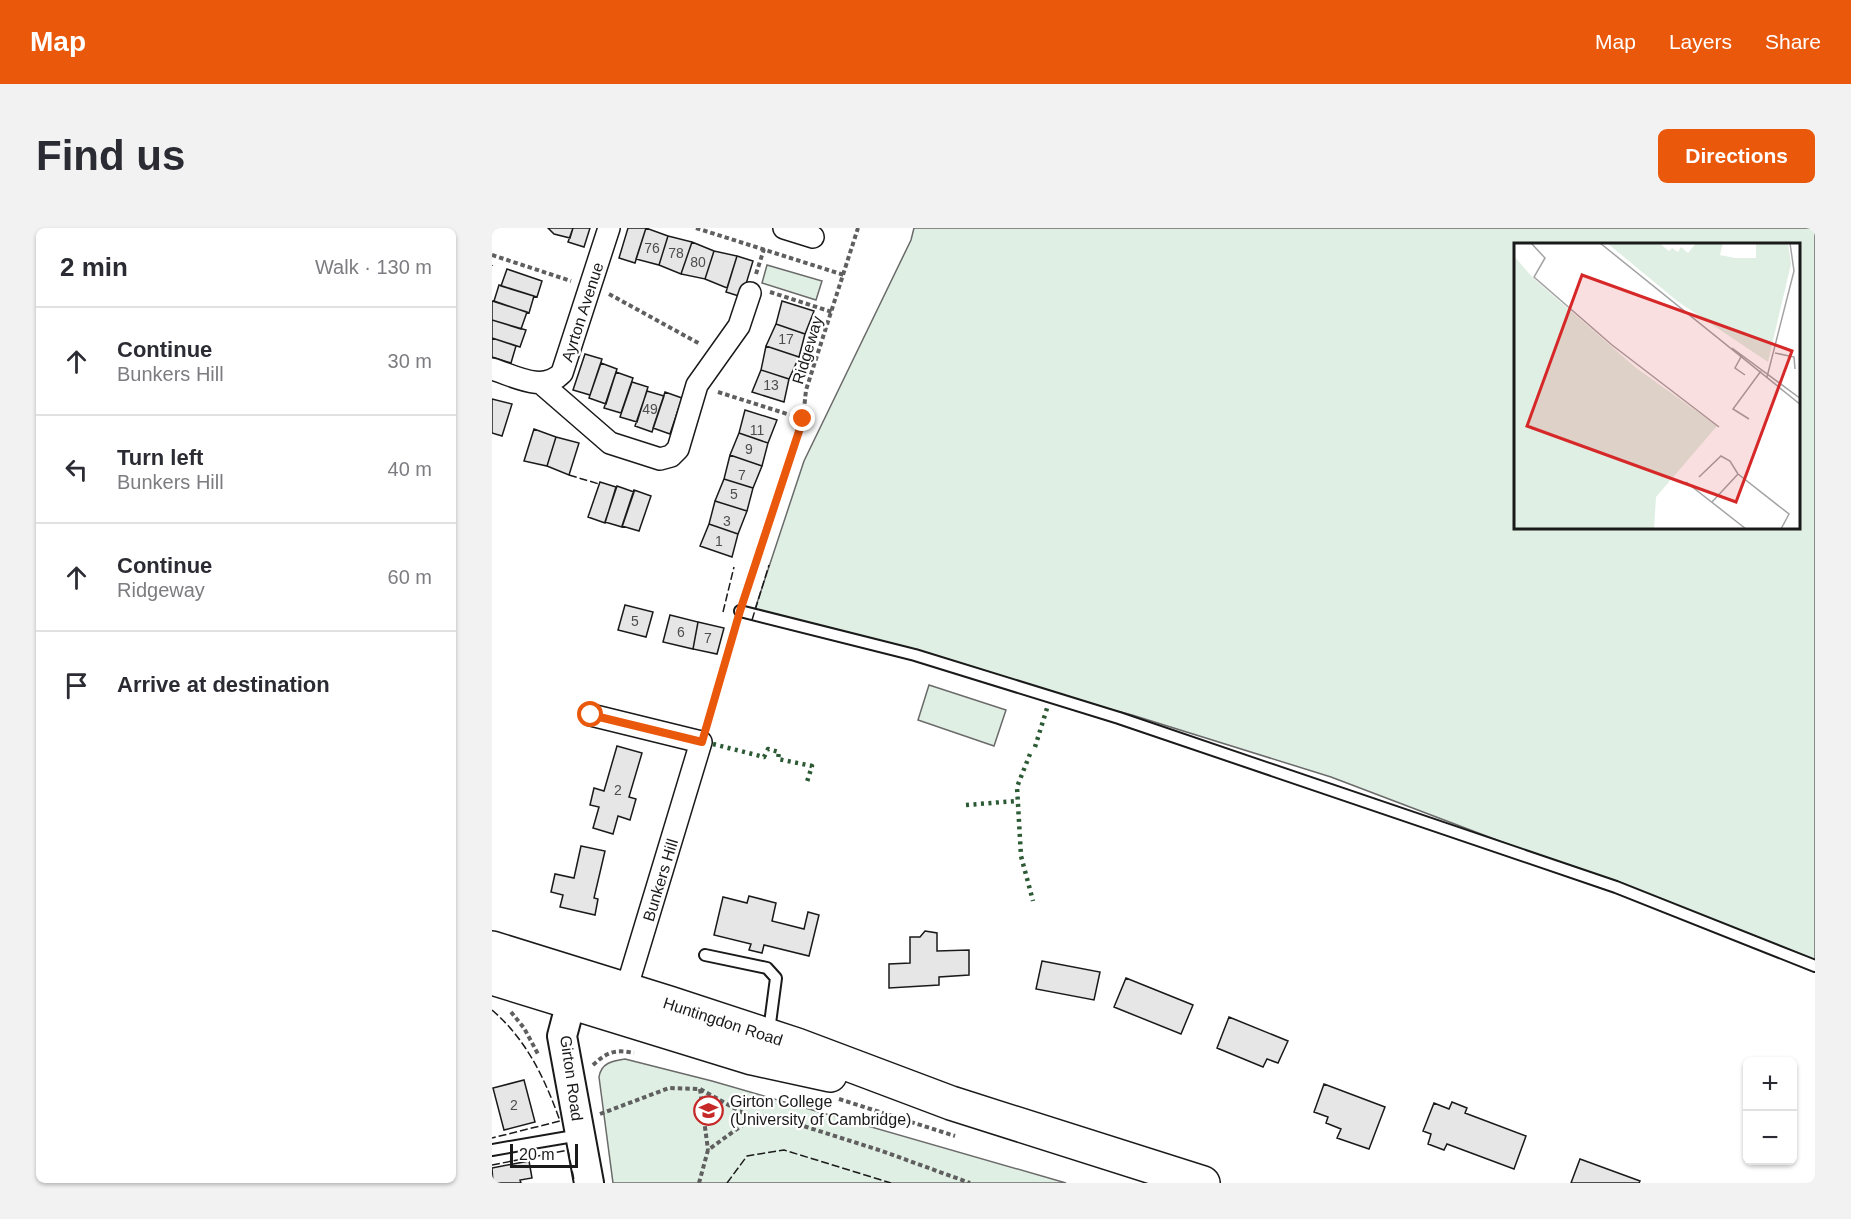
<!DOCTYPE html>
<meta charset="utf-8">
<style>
body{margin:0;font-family:Helvetica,sans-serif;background:#f2f2f3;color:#2b2b33}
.controls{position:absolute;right:18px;bottom:18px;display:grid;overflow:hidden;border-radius:9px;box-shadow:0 2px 4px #0004}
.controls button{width:54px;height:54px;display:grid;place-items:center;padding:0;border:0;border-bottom:2px solid #e1e1e2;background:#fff;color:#2b2b33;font:30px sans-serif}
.scale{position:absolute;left:18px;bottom:15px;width:68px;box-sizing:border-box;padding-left:6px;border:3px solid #1a1a1a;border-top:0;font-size:16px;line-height:21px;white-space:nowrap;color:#1a1a1a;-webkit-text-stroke:4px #fff;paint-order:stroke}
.stop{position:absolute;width:18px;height:18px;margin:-14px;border:4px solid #ea580c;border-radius:50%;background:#fff}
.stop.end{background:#ea580c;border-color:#fff;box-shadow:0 2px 6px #0008}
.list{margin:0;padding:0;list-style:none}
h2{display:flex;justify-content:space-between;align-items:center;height:78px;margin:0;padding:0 24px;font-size:26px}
h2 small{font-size:20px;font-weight:400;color:#7c7c81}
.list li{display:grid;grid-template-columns:39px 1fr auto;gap:18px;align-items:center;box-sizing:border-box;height:108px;padding:0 24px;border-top:2px solid #e1e1e2}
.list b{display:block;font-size:22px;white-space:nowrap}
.list p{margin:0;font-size:20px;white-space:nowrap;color:#7c7c81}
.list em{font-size:20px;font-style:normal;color:#7c7c81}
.icon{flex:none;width:33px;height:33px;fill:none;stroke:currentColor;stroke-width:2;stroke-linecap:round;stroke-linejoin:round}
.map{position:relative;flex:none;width:1323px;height:955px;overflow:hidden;border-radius:9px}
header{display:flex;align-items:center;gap:36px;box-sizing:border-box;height:84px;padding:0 30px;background:#ea580c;color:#fff}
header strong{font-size:28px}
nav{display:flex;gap:33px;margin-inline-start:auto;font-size:21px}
.intro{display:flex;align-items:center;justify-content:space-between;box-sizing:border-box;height:144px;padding:0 36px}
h1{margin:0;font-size:42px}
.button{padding:15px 27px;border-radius:9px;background:#ea580c;color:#fff;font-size:21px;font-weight:700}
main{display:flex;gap:36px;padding:0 36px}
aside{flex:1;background:#fff;border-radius:9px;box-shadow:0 2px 4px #0004}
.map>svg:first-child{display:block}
.green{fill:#e0efe3;stroke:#6a6a6a;stroke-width:1.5;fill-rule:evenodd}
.building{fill:#e6e6e6;stroke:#1a1a1a;stroke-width:1.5}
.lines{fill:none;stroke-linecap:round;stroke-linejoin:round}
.lane-casing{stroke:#1a1a1a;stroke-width:14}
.street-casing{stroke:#1a1a1a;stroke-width:24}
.secondary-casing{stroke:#1a1a1a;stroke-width:32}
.primary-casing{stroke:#1a1a1a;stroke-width:36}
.path{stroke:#5f5f5f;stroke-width:4;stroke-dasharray:4.5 3;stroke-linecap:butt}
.lane{stroke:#fff;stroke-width:10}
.street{stroke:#fff;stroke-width:21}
.secondary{stroke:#fff;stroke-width:28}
.primary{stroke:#fff;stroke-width:33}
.hedge{stroke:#2b5a34;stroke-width:4.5;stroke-dasharray:3 4.5;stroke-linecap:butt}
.fence{stroke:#1a1a1a;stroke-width:1.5;stroke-dasharray:8 3;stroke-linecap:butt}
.route{stroke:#ea580c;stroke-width:8}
.labels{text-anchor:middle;stroke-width:4.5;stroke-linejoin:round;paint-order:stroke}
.number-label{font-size:14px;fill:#4d4d4d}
.street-label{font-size:16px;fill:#1a1a1a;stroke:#fff}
.poi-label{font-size:16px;fill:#1a1a1a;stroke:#fff;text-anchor:start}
.inset-road{fill:none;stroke:#a3a3a3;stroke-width:1.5}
.view{fill:#d62828;fill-opacity:0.15;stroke:#d62828;stroke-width:3}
.inset-edge{fill:none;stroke:#1a1a1a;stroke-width:3}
</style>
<header>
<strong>Map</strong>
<nav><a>Map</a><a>Layers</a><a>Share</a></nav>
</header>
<div class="intro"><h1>Find us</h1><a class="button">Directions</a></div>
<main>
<aside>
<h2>2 min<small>Walk · 130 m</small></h2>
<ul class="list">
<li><svg class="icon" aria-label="ahead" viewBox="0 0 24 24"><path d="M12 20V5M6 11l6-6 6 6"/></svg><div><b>Continue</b><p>Bunkers Hill</p></div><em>30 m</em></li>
<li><svg class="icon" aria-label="left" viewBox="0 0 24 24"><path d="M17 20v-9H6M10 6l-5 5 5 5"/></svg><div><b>Turn left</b><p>Bunkers Hill</p></div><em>40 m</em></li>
<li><svg class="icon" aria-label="ahead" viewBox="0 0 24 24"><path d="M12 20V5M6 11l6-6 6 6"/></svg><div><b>Continue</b><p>Ridgeway</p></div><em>60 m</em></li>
<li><svg class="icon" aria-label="arrive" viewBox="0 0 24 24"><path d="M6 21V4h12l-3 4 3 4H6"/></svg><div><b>Arrive at destination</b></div></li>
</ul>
</aside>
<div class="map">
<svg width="1323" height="955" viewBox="0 0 1323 955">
<rect width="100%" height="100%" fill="#fff"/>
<path class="green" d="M422,0H1323V733L839,549L640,487L261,387L312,233L419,12ZM1023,16H1306V300H1023Z
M275,37L330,53L324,72L270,55Z
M437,457L514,482L502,518L426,492Z
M133,831L220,853L574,955H121L107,849C109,835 120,833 133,831Z"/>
<path class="building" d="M56,0H81L78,10L62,6Z
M81,0H98L92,19L76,14Z
M136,0H154L143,35L127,30Z
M154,0L176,8L167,37L144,31Z
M176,8L200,14L189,46L167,37Z
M200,14L222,23L213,51L189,46Z
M222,23L245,28L235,60L213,51Z
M245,28L261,33L250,69L234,64Z
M15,41L50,53L45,69L9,58Z
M7,57L42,68L37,85L2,73Z
M0,73L35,84L29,101L0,92Z
M290,73L322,83L313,106L284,96Z
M0,92L34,102L28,119L0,110Z
M284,96L313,106L307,129L274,118Z
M0,110L24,118L19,135L0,129Z
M274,118L307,129L297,151L269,142Z
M93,126L110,131L98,167L81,162Z
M109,135L125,141L114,176L97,170Z
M269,142L297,151L292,174L260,164Z
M124,144L141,150L129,185L112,180Z
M140,154L156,159L145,194L128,189Z
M155,163L172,168L160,204L143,198Z
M173,164L190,170L178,206L161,200Z
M0,171L20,176L10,208L0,205Z
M253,182L285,192L276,215L247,205Z
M42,201L64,209L55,238L32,233Z
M247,205L276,215L270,238L238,227Z
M64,209L87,215L77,247L55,238Z
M238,227L270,238L261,260L232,251Z
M232,251L261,260L255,283L223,273Z
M108,254L124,259L113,295L96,289Z
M125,258L142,264L130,299L113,294Z
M142,262L159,268L147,303L130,298Z
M223,273L255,283L246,306L217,296Z
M217,296L246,306L240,329L208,318Z
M133,377L161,384L154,409L126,402Z
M178,387L206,394L201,421L171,414Z
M206,394L232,400L225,426L201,421Z
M125,518L150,525L137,569L144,571L138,592L126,588L121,606L101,600L107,579L98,577L102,560L112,563Z
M89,618L113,623L102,670L106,671L103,687L68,679L71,667L59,664L63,646L82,650Z
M257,668L284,675L280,693L312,701L316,684L327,687L317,728L272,717L270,725L257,722L259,716L222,707L231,669L255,675Z
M433,703L445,705V723L477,722V747L447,749V757L397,760V736L418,735V709H428Z
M550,733L608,744L602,772L544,761Z
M634,750L701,777L689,806L622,779Z
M737,789L796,813L786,835L775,831L771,839L725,820Z
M32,852L43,894L12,902L1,860Z
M832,856L893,879L877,921L845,910L849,901L834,895L836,889L822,884Z
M960,874L975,880L973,885L1034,908L1022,941L955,916L952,922L936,916L939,906L931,903L942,875L957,881Z
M1088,931L1148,953L1147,955H1079Z
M37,933L40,950L28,952L29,955H1L0,940Z"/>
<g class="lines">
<defs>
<path id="lane" d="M248,383L423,427L627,490L1124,659L1323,738
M213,727L275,740L284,750L277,803
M0,922L88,907"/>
<path id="street" d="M292,0L321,9
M0,141C23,148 51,165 70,145L117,0
M50,156L118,215L168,231L179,228L186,221L205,157L247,98L258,65
M99,487L209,514L131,772"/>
<path id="secondary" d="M84,755L70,808L97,955"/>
<path id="primary" d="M0,720L177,775L305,817L459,875L711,955
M0,750L260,830L338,847"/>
</defs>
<use href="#lane" class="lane-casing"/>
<use href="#street" class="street-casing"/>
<use href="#secondary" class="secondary-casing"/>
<use href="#primary" class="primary-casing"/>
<path class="path" d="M204,0L352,47
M0,27L79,53
M264,46L272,21
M278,64L340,84
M117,66L208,116
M226,164L311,191
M253,369L311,191L314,162L366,0
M215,495L243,399
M19,784L32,800L46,826
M101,837C115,824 123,821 142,825
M208,861L216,922
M347,871L463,908
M108,886L177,860L208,861L260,890
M207,955L216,922L260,890L280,888L390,923L478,955"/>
<use href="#lane" class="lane"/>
<use href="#street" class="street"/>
<use href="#secondary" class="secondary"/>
<use href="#primary" class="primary"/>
<path class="hedge" d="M221,516L272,529L276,521L287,524L286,531L320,538L314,557
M543,519L556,477
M538,526L525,559L529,628L541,673
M474,577L524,573"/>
<path class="fence" d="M0,37V38
M77,247L107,256
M231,384L242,339
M260,392L277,337
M0,782C35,812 53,851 68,893L0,910
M0,937L76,922L82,952
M235,955L255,928L292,922L399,955"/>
</g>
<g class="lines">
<path class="route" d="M99,487L210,514L248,383L311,191"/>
</g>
<defs>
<symbol id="university-ring" viewBox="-11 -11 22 22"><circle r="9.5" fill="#fff" stroke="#c62828" stroke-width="1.5"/><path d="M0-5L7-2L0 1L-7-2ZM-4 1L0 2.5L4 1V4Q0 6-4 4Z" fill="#c62828"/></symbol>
</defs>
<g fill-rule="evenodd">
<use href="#university-ring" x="200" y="866" width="33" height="33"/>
</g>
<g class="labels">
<g class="number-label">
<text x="160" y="25">76</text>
<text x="184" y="30">78</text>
<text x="206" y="39">80</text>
<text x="294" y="116">17</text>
<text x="279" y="162">13</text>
<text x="158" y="186">49</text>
<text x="265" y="207">11</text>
<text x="257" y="226">9</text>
<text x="250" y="252">7</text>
<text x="242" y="271">5</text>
<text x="235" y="298">3</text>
<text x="227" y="318">1</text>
<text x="143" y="398">5</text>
<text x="189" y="409">6</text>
<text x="216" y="415">7</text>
<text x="126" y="567">2</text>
<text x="22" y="882">2</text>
</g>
<g class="street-label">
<text transform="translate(90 84) rotate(-72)" y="6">Ayrton Avenue</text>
<text transform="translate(315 122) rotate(-73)" y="6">Ridgeway</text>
<text transform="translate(168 652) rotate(-73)" y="6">Bunkers Hill</text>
<text transform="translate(231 793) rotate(18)" y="6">Huntingdon Road</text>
<text transform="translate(80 850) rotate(82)" y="6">Girton Road</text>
</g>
<g class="poi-label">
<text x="238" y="879">Girton College<tspan x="238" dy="18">(University of Cambridge)</tspan></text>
</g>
</g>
<g transform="translate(1022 15)">
<rect width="286" height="286" fill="#fff"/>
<path d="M93,0H145L155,8L158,5L164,9L167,4L174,10L182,0H209L206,12L221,15H242V0H274L277,21L254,119L163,58ZM0,13L19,35L121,124L203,183L142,254L140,286H0Z" fill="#e0efe3"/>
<path class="inset-road" d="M17,0L31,15L20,34L98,102L205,184M86,0L287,162M218,105L287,156M261,110L280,114L281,126M228,112L221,125L231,132M253,134L280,28L276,0M235,176L219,166L247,128M185,234L207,213L216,218L224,231M172,239L232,286M198,259L224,231L275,271L267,286"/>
<path class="view" d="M68,32L278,108L222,259L13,183Z"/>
<rect width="286" height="286" class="inset-edge"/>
</g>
</svg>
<div class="controls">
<button>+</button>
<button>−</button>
</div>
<div class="scale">20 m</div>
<div class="stop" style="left:99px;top:487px"></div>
<div class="stop end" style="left:311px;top:191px"></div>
</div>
</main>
